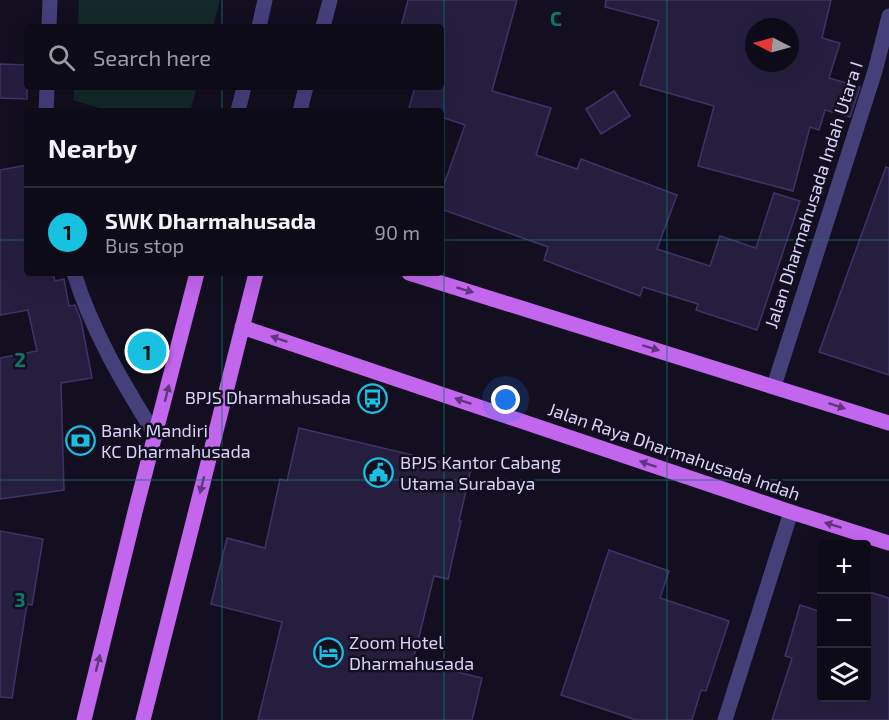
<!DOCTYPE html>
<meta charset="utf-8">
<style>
body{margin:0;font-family:"Exo 2",sans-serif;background:#1c1925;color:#f1f3f6}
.controls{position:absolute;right:18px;bottom:18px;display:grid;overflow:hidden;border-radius:6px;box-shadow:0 6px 24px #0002}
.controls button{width:54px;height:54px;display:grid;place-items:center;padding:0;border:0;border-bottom:2px solid #2e2b37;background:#0e0b18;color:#f1f3f6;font:30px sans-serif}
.compass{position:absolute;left:745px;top:18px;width:54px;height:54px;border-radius:50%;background:#0e0b18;box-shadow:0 6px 24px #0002;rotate:276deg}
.you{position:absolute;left:506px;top:400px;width:21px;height:21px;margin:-15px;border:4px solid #fff;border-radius:50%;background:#1a73e8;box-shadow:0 0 0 9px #1a73e833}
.badge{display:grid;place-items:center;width:39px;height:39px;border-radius:50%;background:#19c1e1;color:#111;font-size:20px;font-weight:700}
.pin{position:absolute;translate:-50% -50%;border:3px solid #fff;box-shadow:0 2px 6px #0006}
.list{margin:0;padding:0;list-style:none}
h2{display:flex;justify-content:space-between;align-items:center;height:78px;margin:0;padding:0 24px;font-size:26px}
h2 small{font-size:20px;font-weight:400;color:#9b9ba2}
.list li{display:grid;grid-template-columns:39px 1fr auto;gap:18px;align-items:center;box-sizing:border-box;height:90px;padding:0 24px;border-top:2px solid #2e2b37}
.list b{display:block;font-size:22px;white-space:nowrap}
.list p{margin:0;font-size:20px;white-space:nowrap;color:#9b9ba2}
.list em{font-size:20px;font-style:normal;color:#9b9ba2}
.icon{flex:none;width:33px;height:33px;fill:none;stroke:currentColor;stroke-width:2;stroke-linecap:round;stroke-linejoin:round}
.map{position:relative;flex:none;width:889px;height:720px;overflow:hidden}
.search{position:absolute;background:#0e0b18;box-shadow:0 6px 24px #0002;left:24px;top:24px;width:420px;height:66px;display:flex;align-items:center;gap:15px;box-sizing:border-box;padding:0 21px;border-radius:6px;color:#9b9ba2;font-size:22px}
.panel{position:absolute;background:#0e0b18;box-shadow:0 6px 24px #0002;left:24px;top:108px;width:420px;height:168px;border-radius:6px}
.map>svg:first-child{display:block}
.green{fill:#132929}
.building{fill:#261e3f;stroke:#403268;stroke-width:1.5;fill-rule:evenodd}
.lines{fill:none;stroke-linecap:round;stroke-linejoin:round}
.minor{stroke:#453f7a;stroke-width:15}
.major{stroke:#c366ee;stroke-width:15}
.oneway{fill:#62367d}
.grid{fill:none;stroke:#0f766e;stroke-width:1.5;stroke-opacity:0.55}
.labels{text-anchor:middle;stroke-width:5;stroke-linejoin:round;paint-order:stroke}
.street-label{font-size:18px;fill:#dad3fa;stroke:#130f20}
.poi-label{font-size:18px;fill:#dad3fa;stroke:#130f20;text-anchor:start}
.grid-label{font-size:20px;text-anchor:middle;font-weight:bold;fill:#0f766e;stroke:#130f20;stroke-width:5;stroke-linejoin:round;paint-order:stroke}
</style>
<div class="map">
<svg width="889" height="720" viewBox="0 0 889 720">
<rect width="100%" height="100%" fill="#130f20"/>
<path class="green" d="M79,0H220L213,27H78Z
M74,87H197L190,111H109L73,100Z"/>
<path class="building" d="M408,0H517L492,91L551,108L536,155L577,169L581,159L677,195L657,249L710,266L720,236L756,248L774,193L800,201L757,330L696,310L698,304L643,287L640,296L544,260L548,247L441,209V193L465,125L441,117V111H420L409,108L415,87H441V27H401Z
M606,0H831L822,38L840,43L829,78L860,87L850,117L825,110L819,130L810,127L793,191L698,166L714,106L640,85L659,21L605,7ZM754,27H790V63H754Z
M0,64L27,65V99L0,98Z
M614,91L630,116L601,134L586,109Z
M27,165V273H53L55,281L64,279L69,306L75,305L81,320L92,378L61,383L64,490L0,499V358L37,351L28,310L0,315V170Z
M886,167L889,168V375L819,352Z
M299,428L471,469L459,521H461L448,579L434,576L413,661L482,678L472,720H258L282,622L211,604L227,538L265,548L280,479L287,481Z
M0,531L43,539L32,605L27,604L12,698L0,697Z
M609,550L669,571L660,598L729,621L706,691L701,690L692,720H636L561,695Z
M867,591L889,598V720H772L792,658L785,656L800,605L822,612V698H867Z"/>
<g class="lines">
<path class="minor" d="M49,27L50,0
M259,27L265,0
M323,27L330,0
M46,111L47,87
M238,111L244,87
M300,111L306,87
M74,273C92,331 123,384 156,436
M774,386L875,71L889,16
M725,720L791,512"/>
<path class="major" d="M409,273L889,423
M242,327L791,512L889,543
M84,720L136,508L197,273
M143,720L256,273"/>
</g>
<defs><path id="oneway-solid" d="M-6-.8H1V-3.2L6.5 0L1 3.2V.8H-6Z" transform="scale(1.5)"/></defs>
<g class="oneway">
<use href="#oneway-solid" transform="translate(465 290) rotate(17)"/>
<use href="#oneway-solid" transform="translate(279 339) rotate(-161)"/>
<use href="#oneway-solid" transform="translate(651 348) rotate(17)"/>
<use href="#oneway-solid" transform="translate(167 393) rotate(-76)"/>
<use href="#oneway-solid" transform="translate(463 401) rotate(-161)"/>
<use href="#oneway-solid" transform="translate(837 406) rotate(18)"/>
<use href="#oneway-solid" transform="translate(648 464) rotate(-161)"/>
<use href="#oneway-solid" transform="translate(202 485) rotate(104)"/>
<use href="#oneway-solid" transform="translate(833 525) rotate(-163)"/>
<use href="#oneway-solid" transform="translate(98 663) rotate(-76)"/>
</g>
<path class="grid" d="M222,0V27M444,0V720M667,0V720M222,87V111M0,240H27M441,240H889M222,273V720M0,480H889"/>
<defs>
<symbol id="bus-ring" viewBox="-11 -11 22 22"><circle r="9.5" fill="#130f20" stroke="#19c1e1" stroke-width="1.5"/><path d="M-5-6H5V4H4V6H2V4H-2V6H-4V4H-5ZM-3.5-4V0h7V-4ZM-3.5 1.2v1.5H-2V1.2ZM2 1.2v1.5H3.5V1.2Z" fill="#19c1e1"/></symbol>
<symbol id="bank-ring" viewBox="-11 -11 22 22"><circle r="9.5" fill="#130f20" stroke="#19c1e1" stroke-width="1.5"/><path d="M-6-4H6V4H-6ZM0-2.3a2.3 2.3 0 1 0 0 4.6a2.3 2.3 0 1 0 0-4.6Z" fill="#19c1e1"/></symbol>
<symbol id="civic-ring" viewBox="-11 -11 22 22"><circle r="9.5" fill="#130f20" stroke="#19c1e1" stroke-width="1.5"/><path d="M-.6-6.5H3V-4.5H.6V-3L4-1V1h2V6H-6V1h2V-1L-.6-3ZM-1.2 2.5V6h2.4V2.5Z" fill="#19c1e1"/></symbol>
<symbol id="hotel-ring" viewBox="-11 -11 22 22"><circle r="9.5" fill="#130f20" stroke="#19c1e1" stroke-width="1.5"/><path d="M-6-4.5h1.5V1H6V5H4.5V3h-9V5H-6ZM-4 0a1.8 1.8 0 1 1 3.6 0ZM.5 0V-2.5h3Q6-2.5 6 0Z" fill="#19c1e1"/></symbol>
</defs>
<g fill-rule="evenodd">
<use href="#bus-ring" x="356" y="382" width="33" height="33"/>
<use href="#bank-ring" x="64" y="424" width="33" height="33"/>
<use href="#civic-ring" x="362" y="456" width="33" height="33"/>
<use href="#hotel-ring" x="312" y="636" width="33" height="33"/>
</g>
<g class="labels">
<g class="street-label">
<text transform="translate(814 195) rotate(-72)" y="6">Jalan Dharmahusada Indah Utara I</text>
<text transform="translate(674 452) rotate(19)" y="6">Jalan Raya Dharmahusada Indah</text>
</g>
<g class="poi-label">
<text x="351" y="404" text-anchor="end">BPJS Dharmahusada</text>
<text x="101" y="437">Bank Mandiri<tspan x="101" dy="21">KC Dharmahusada</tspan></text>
<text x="400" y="469">BPJS Kantor Cabang<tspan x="400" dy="21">Utama Surabaya</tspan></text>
<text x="349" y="649">Zoom Hotel<tspan x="349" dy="21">Dharmahusada</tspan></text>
</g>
</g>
<g class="grid-label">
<text x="556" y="26">C</text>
<text x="20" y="367">2</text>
<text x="20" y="607">3</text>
</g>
</svg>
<div class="controls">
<button>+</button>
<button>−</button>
<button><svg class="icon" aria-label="layers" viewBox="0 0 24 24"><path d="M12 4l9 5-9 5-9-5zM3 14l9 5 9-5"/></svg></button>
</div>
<svg class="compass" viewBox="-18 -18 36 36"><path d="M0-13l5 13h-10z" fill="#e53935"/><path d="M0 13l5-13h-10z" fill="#9b9ba2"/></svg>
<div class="you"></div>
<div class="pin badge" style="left:147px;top:351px">1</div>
<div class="search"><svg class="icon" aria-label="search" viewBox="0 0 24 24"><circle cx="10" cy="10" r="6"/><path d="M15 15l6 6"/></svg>Search here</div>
<section class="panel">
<h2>Nearby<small></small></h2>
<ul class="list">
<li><span class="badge">1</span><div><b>SWK Dharmahusada</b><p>Bus stop</p></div><em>90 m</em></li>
</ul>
</section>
</div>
